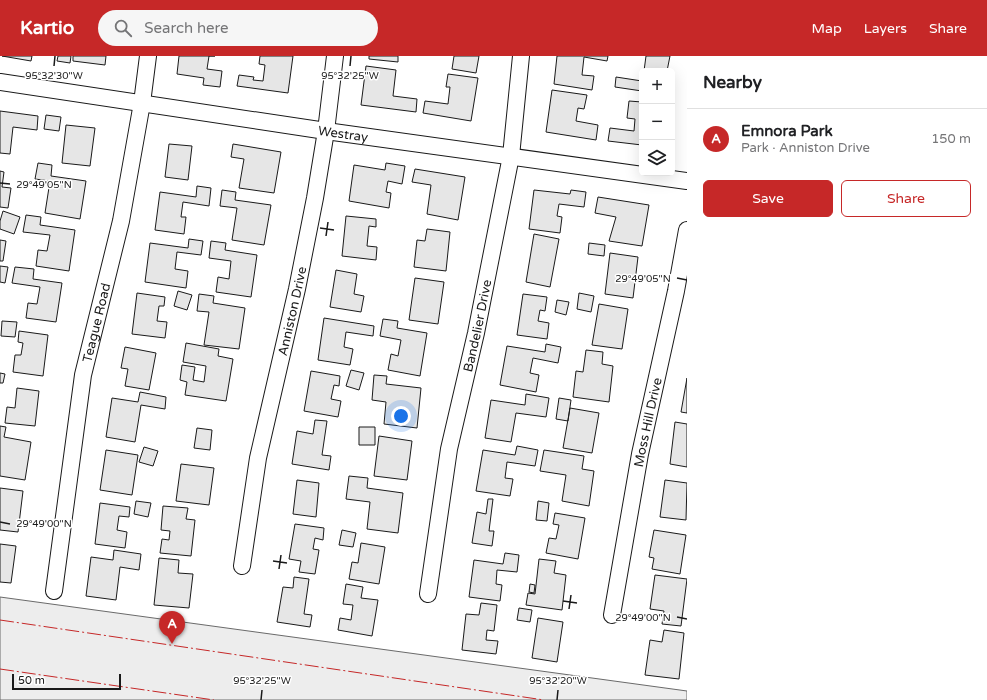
<!DOCTYPE html>
<meta charset="utf-8">
<style>
body{margin:0;font-family:"Varela Round",sans-serif;background:#f6f6f6;color:#202124}
.controls{position:absolute;right:12px;top:12px;display:grid;overflow:hidden;border-radius:6px;box-shadow:0 4px 16px #0002}
.controls button{width:36px;height:36px;display:grid;place-items:center;padding:0;border:0;border-bottom:1px solid #e0e0e0;background:#fff;color:#202124;font:20px sans-serif}
.scale{position:absolute;left:12px;bottom:10px;width:109px;box-sizing:border-box;padding-left:4px;border:2px solid #1a1a1a;border-top:0;font-size:11px;line-height:14px;white-space:nowrap;color:#1a1a1a;-webkit-text-stroke:3px #fff;paint-order:stroke}
.you{position:absolute;left:401px;top:360px;width:14px;height:14px;margin:-10px;border:3px solid #fff;border-radius:50%;background:#1a73e8;box-shadow:0 0 0 6px #1a73e833}
.badge{display:grid;place-items:center;width:26px;height:26px;border-radius:50%;background:#c62828;color:#fff;font-size:13px;font-weight:700}
.pin{position:absolute;translate:-50% -33px;filter:drop-shadow(0 1px 2px #0008)}
.pin::after{content:'';position:absolute;top:21px;width:14px;height:12px;background:inherit;clip-path:polygon(0 0,100% 0,50% 100%)}
.list{margin:0;padding:0;list-style:none}
h2{display:flex;justify-content:space-between;align-items:center;height:52px;margin:0;padding:0 16px;font-size:17px}
h2 small{font-size:13px;font-weight:400;color:#757577}
.list li{display:grid;grid-template-columns:26px 1fr auto;gap:12px;align-items:center;box-sizing:border-box;height:60px;padding:0 16px;border-top:1px solid #e0e0e0}
.list b{display:block;font-size:15px;white-space:nowrap}
.list p{margin:0;font-size:13px;white-space:nowrap;color:#757577}
.list em{font-size:13px;font-style:normal;color:#757577}
.actions{display:flex;gap:8px;padding:12px 16px}
.actions a{flex:1;padding:9px 0;border:1px solid #c62828;border-radius:6px;text-align:center;font-size:14px;color:#c62828}
.actions .main{background:#c62828;color:#fff}
.icon{flex:none;width:22px;height:22px;fill:none;stroke:currentColor;stroke-width:2;stroke-linecap:round;stroke-linejoin:round}
.map{position:relative;flex:none;width:687px;height:644px;overflow:hidden}
header{display:flex;align-items:center;gap:24px;box-sizing:border-box;height:56px;padding:0 20px;background:#c62828;color:#fff}
header strong{font-size:19px}
nav{display:flex;gap:22px;margin-inline-start:auto;font-size:14px}
.search{width:280px;height:36px;background:#f6f6f6;display:flex;align-items:center;gap:10px;box-sizing:border-box;padding:0 14px;border-radius:22px;color:#757577;font-size:15px}
main{display:flex}
aside{flex:1;background:#fff}
.map>svg:first-child{display:block}
.built{fill:#ededed;stroke:#6a6a6a}
.building{fill:#e6e6e6;stroke:#1a1a1a}
.lines{fill:none;stroke-linecap:round;stroke-linejoin:round}
.minor-casing{stroke:#1a1a1a;stroke-width:18}
.minor{stroke:#fff;stroke-width:16}
.power{stroke:#c62828;stroke-width:1;stroke-dasharray:14 3 2 3;stroke-linecap:butt}
.ticks{fill:none;stroke:#1a1a1a;stroke-width:1.5}
.labels{text-anchor:middle;stroke-width:3;stroke-linejoin:round;paint-order:stroke}
.street-label{font-size:13px;fill:#1a1a1a;stroke:#fff}
.ticks-label{font-size:10px;text-anchor:middle;fill:#1a1a1a;stroke:#fff;stroke-width:3;stroke-linejoin:round;paint-order:stroke}
</style>
<header>
<strong>Kartio</strong>
<div class="search"><svg class="icon" aria-label="search" viewBox="0 0 24 24"><circle cx="10" cy="10" r="6"/><path d="M15 15l6 6"/></svg>Search here</div>
<nav><a>Map</a><a>Layers</a><a>Share</a></nav>
</header>
<main>
<div class="map">
<svg width="687" height="644" viewBox="0 0 687 644">
<rect width="100%" height="100%" fill="#fff"/>
<path class="built" d="M0,541L687,635V644H0Z"/>
<path class="building" d="M2,0H32L31,5Z
M58,0H71L70,7L57,5Z
M73,0H106L105,9L73,5Z
M179,0H215H209L207,13L222,15L220,31L203,29L204,22L177,18Z
M260,0H293L288,37L237,30L239,19L254,21L253,24L263,25L265,9L259,8Z
M369,0H398V6L369,3Z
M454,0H479L476,17L452,13Z
M557,0H608L607,5L584,1L582,19L594,20L592,34L554,28Z
M646,0H670L667,15H644Z
M366,10L396,14L393,40L417,43L416,56L361,49Z
M448,18L478,22L471,65L423,57L425,45L448,48L450,31H446Z
M616,21L642,25V35L615,31Z
M552,34L587,39L584,53L578,52L576,65L598,69L596,84L546,76Z
M629,45L642,46V89L608,85L610,72L634,75L635,63L627,62Z
M0,55L38,60L37,74L13,71L10,98L0,97Z
M46,59L61,61L59,75L44,73Z
M66,69L95,72L90,110L62,107Z
M169,88L192,90L188,124L165,121Z
M233,88L281,96L274,137L239,132L244,103L231,101Z
M38,107L52,109L51,120L86,125L80,163L45,157L50,125L35,123Z
M386,107L405,110L402,128L388,125L386,136L391,137L389,152L349,145L354,109L385,114Z
M415,113L465,121L458,164L427,158L431,129L412,126Z
M0,115L4,116L2,131L11,132L8,152L0,151Z
M197,130L211,132L209,150L183,146L181,161H186L184,178L155,174L160,136L196,141Z
M222,134L236,136L235,144L271,149L264,189L232,184L237,152L220,150Z
M534,134L570,138L571,134L586,136L584,151L559,148L557,160L562,161L560,177L529,173Z
M598,141L649,149L642,190L609,185L616,161L595,157Z
M3,155L20,161L14,178L0,173V165Z
M26,159L41,161L40,169L75,174L69,215L36,210L38,194L47,195L50,179L23,176Z
M346,160L376,163V171L369,170L367,190L377,191L376,204L342,200Z
M427,173L450,176L446,215L414,211L417,184L425,185Z
M534,178L559,183L550,231L526,226Z
M189,183L203,185L201,199L177,196L175,213L188,215L186,232L145,226L150,187L188,192Z
M0,184L6,185L3,205H0Z
M211,185L226,187L225,194L257,199L251,241L216,236L218,221L229,223L231,205L209,202Z
M589,187L605,189L604,200L588,198Z
M610,197L638,201L633,242L605,238Z
M0,210L8,211L5,227L0,226Z
M15,211L34,213L33,223L62,227L56,266L26,262L28,247L37,248L40,231L12,227Z
M336,214L357,218L354,238L364,240L361,256L330,251Z
M415,222L444,226L438,268L409,264Z
M178,235L192,239L187,254L174,250Z
M137,237L165,241L164,250H159L157,265L167,266L165,282L132,278Z
M579,237L594,240L591,256L577,253Z
M199,238L214,240L213,247L245,252L239,293L204,289L209,256L197,255Z
M523,238L547,241L545,255L540,254L538,265L549,267L547,283L517,279Z
M557,244L569,246L566,259L555,256Z
M599,248L628,253L622,293L592,289Z
M324,262L374,270L373,280L346,276L344,291L353,293L350,309L318,304Z
M383,263L398,265L397,272L427,277L420,320L388,314L391,298L398,300L401,284L380,280Z
M2,265L17,266L15,281L1,280Z
M19,275L48,279L43,320L13,316L15,299H21L23,287L18,286Z
M186,287L219,293L218,300L233,303L226,345L185,339L187,326L180,324L182,309L195,311L193,324L204,326L206,310L183,306Z
M546,288L561,291L558,307L533,302L530,317L539,319L536,336L500,329L507,290L545,296Z
M125,291L156,297L149,334L125,330L128,313L121,312Z
M586,294L603,296L602,308L613,310L609,346L573,341L576,315L583,316Z
M351,314L364,317L359,334L346,330Z
M311,315L340,320L339,330L334,329L331,343L341,345L338,361L304,355Z
M0,317L5,318L3,327H0Z
M374,319L387,320L386,328L421,332L417,372L384,368L386,346L372,344Z
M687,322V357L681,356Z
M17,332L39,335L35,370L5,367L7,351L15,352Z
M140,336L166,341L165,353L141,349L135,386L106,381L112,342L138,346Z
M526,338L549,342L546,361L516,357L511,386L485,382L491,344L525,349Z
M559,342L571,344L568,365L556,363Z
M570,352L599,357L592,397L563,392Z
M315,364L327,365L322,399L331,400L329,414L292,408L297,375L313,378Z
M675,366L687,368V411L670,408Z
M0,370L6,371L4,381L31,386L25,424L0,420Z
M359,371H375V389H359Z
M197,372L212,374L210,394L194,392Z
M379,380L412,385L407,424L374,420Z
M517,390L538,394L535,410L507,406L505,422L513,423L510,440L476,435L483,394L515,399Z
M144,391L158,395L153,410L139,406Z
M106,394L138,399L132,439L100,434Z
M544,394L584,400L582,413L594,415L589,450L562,445L566,419L540,415Z
M181,408L214,412L209,449L176,445Z
M349,420L368,422L367,432L403,437L398,477L367,473L370,446L346,443Z
M297,424L319,427L316,461L293,458Z
M665,424L687,427L686,464L660,461Z
M0,432L23,435L18,476L0,474Z
M488,443H493L489,475H494L492,490L472,487L477,456L486,458Z
M136,445L151,447L148,461L134,458Z
M538,445L549,447L547,465L536,464Z
M100,447L130,451L129,461L119,460L117,474L127,476L125,492L95,488Z
M163,450L188,452L186,463L195,464L191,500L160,497L162,483L169,484L170,475L161,474Z
M555,457L585,462L578,503L546,497L549,482L556,483L559,469L553,468Z
M295,468L324,472L323,484L315,482L313,493L319,494L315,518L299,516L301,505L289,503Z
M342,474L356,477L353,491L339,489Z
M654,474L686,479L680,518L652,513L654,502L649,501Z
M361,487L385,491L379,528L349,523L352,506L358,507Z
M0,488L16,490L11,527L0,526Z
M114,494L141,498L139,514L120,511L116,544L86,540L91,501L113,504Z
M505,497L519,499L517,516L497,514L496,528L502,529L500,545L469,541L474,504L503,508Z
M159,502L179,504L178,517L193,518L189,552L154,549Z
M539,503L556,505L554,517L566,519L562,554L526,549L528,537L535,538Z
M655,519L687,523L681,570L662,568L664,555L650,553Z
M294,521L309,523L304,558L312,559L310,571L277,566L283,531L293,532Z
M346,528L363,531L361,542L378,544L372,580L338,574L340,562L351,564L353,549L343,548Z
M530,528L535,529L534,537L529,536Z
M481,547L497,549L494,575L487,574L486,584L498,585L496,598L462,594L466,558L479,559Z
M519,552L532,554L530,566L517,564Z
M538,562L563,566L557,606L532,602Z
M664,574L684,577L679,623L645,619L650,584L662,586Z"/>
<g class="lines">
<defs>
<g id="minor">
<path id="s1" d="M0,26L326,75L687,125"/>
<path id="s2" d="M242,510L258,402L297,233L315,142L326,75L335,0"/>
<path id="s3" d="M54,535L83,319L121,165L142,47L148,0"/>
<path id="s4" d="M428,538L449,393L476,277L511,100L521,0"/>
<path id="s5" d="M612,559L640,398L676,235L687,174"/>
</g>
</defs>
<use href="#minor" class="minor-casing"/>
<use href="#minor" class="minor"/>
<path class="power" d="M0,564L544,644
M0,613L214,644"/>
</g>
<path class="ticks" d="M54,10L55,0M350,10L351,0M0,127L10,128M320,172L334,174M326,180L328,166M677,222L687,224M0,466L10,468M273,505L287,507M279,513L281,499M563,545L577,547M569,553L571,539M677,561L687,563M261,644L262,634M557,644L558,634"/>
<g class="labels">
<g class="street-label">
<text dy="5" stroke="none"><textPath href="#s1" startOffset="347">Westray</textPath></text>
<text dy="5" stroke="none"><textPath href="#s2" startOffset="260">Anniston Drive</textPath></text>
<text dy="5" stroke="none"><textPath href="#s3" startOffset="272">Teague Road</textPath></text>
<text dy="5" stroke="none"><textPath href="#s4" startOffset="273">Bandelier Drive</textPath></text>
<text dy="5" stroke="none"><textPath href="#s5" startOffset="196">Moss Hill Drive</textPath></text>
</g>
</g>
<g class="ticks-label">
<text x="54" y="23">95°32'30"W</text>
<text x="350" y="23">95°32'25"W</text>
<text x="44" y="132">29°49'05"N</text>
<text x="643" y="226">29°49'05"N</text>
<text x="44" y="471">29°49'00"N</text>
<text x="643" y="565">29°49'00"N</text>
<text x="262" y="628">95°32'25"W</text>
<text x="558" y="628">95°32'20"W</text>
</g>
</svg>
<div class="controls">
<button>+</button>
<button>−</button>
<button><svg class="icon" aria-label="layers" viewBox="0 0 24 24"><path d="M12 4l9 5-9 5-9-5zM3 14l9 5 9-5"/></svg></button>
</div>
<div class="scale">50 m</div>
<div class="you"></div>
<div class="pin badge" style="left:172px;top:588px">A</div>
</div>
<aside>
<h2>Nearby<small></small></h2>
<ul class="list">
<li><span class="badge">A</span><div><b>Emnora Park</b><p>Park · Anniston Drive</p></div><em>150 m</em></li>
</ul>
<div class="actions"><a class="main">Save</a><a>Share</a></div>
</aside>
</main>
